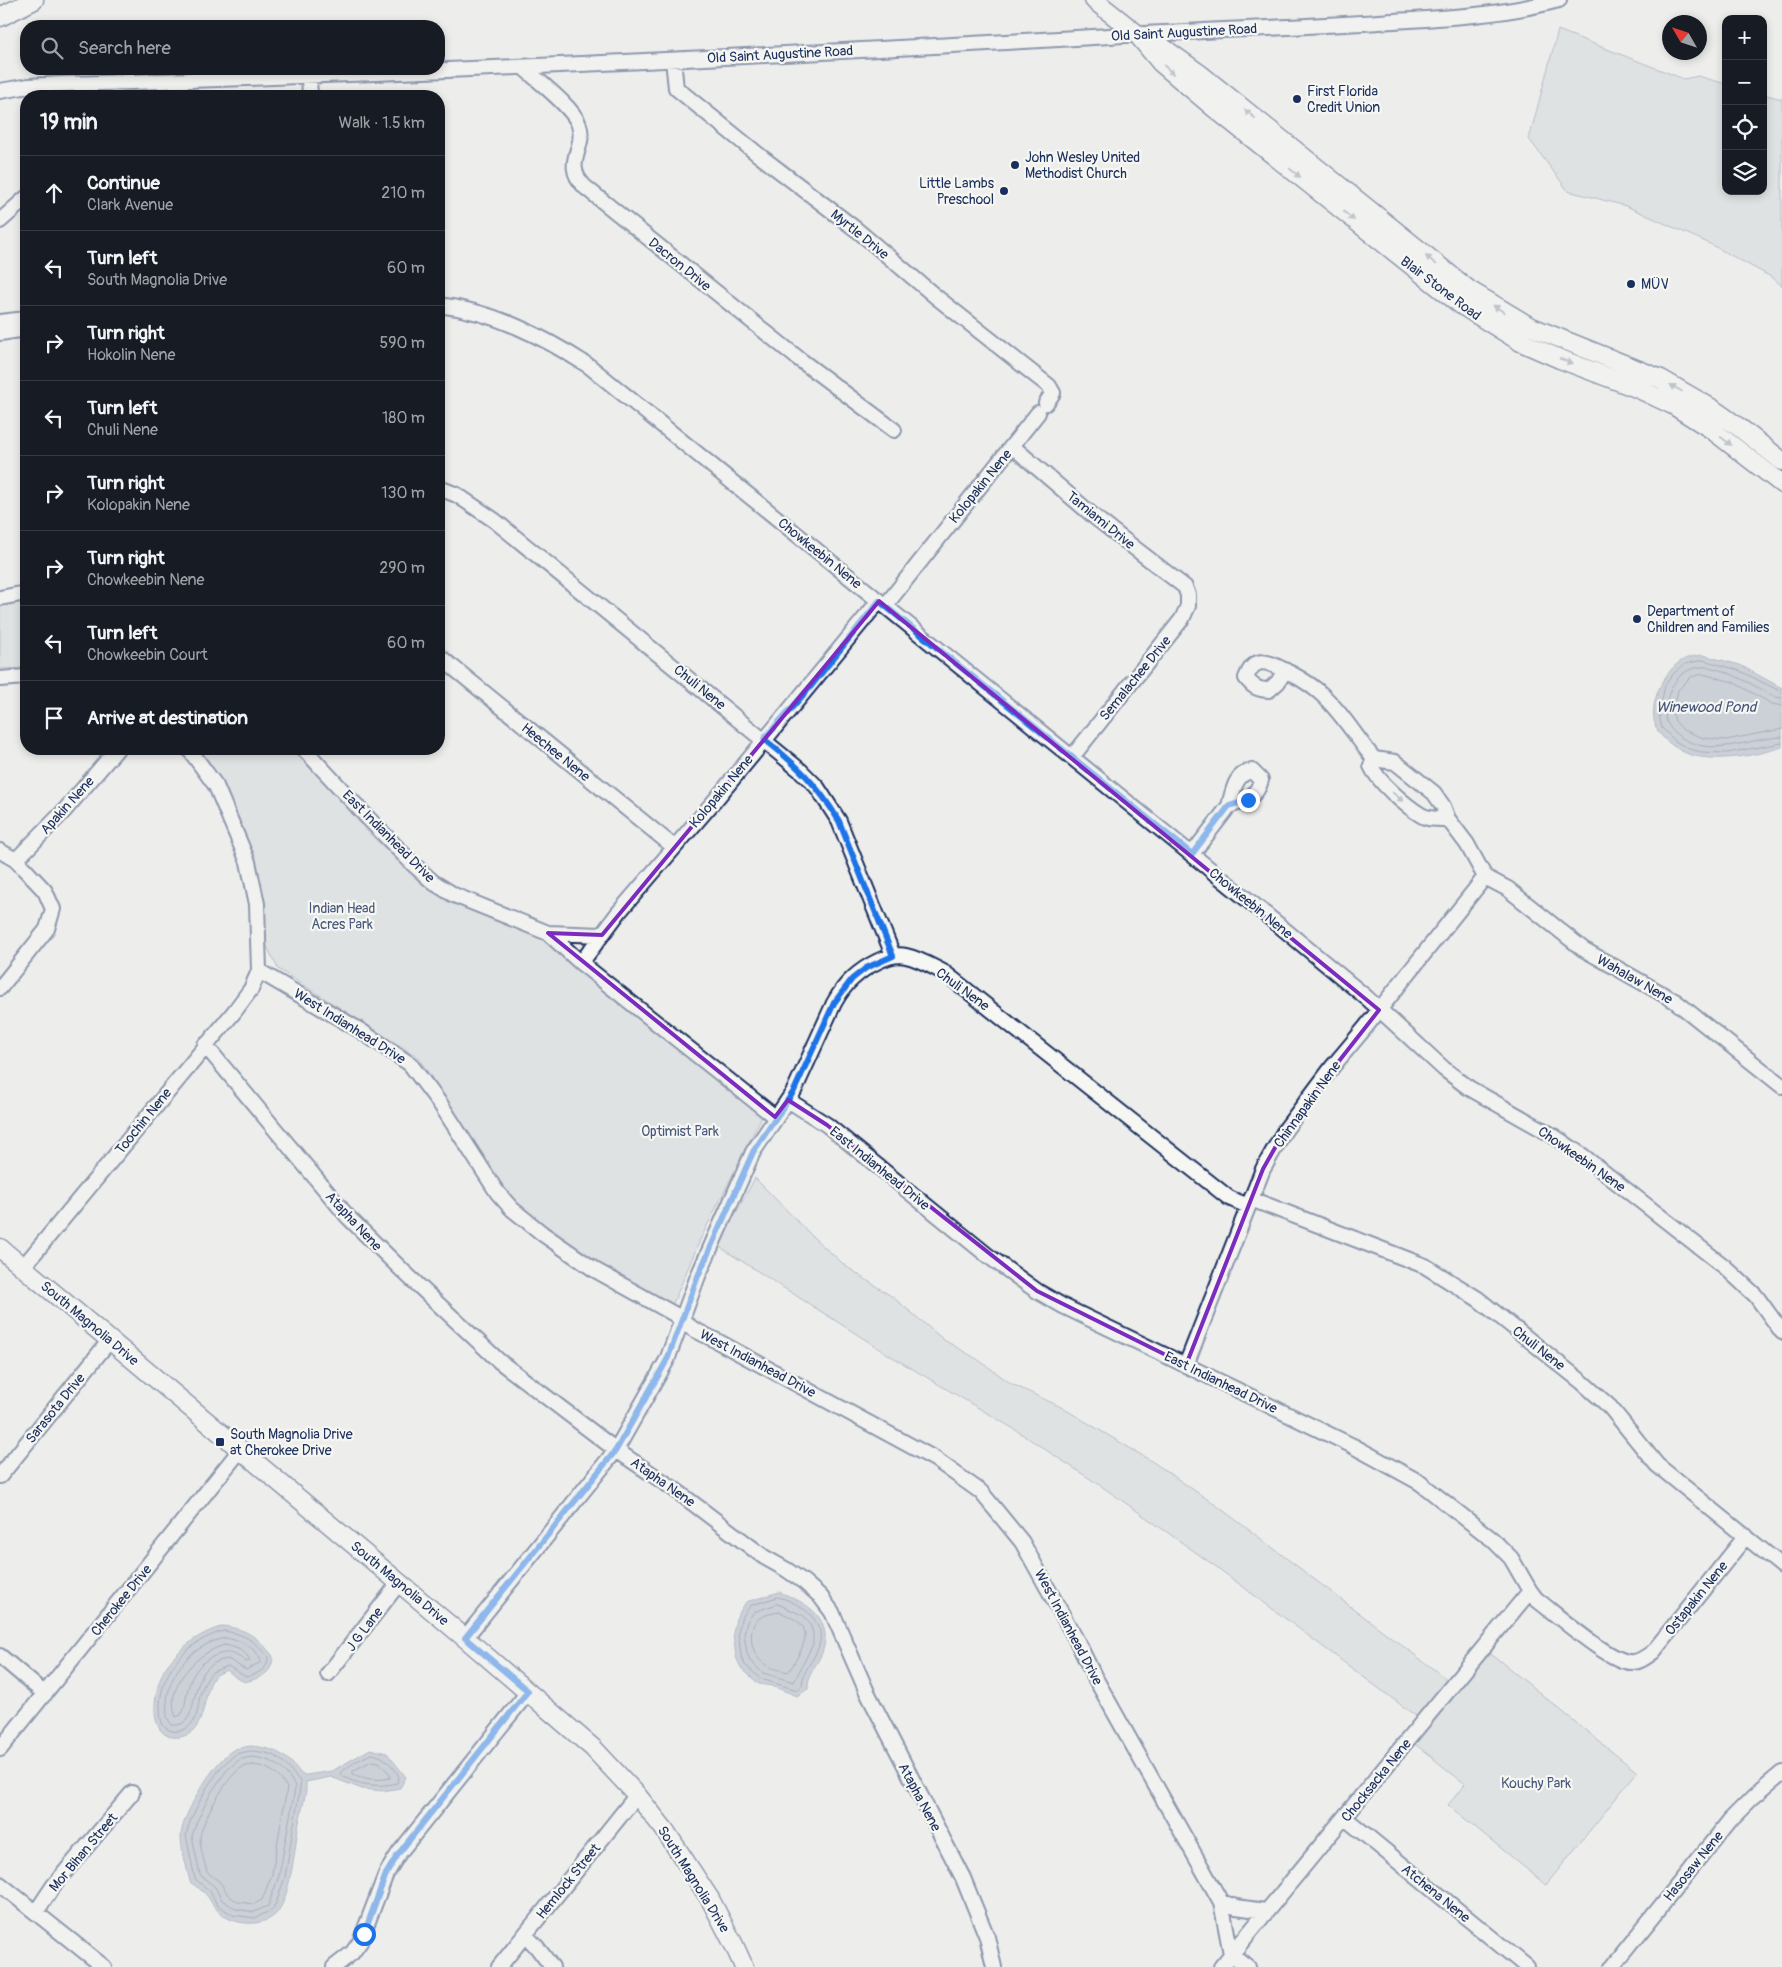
<!DOCTYPE html>
<meta charset="utf-8">
<style>
body{margin:0;font-family:Pangolin,sans-serif;background:#20242c;color:#f1f3f6}
.controls{position:absolute;right:15px;top:15px;display:grid;overflow:hidden;border-radius:10px;box-shadow:0 2px 8px #0003}
.controls button{width:45px;height:45px;display:grid;place-items:center;padding:0;border:0;border-bottom:1px solid #363941;background:#171b24;color:#f1f3f6;font:25px sans-serif}
.compass{position:absolute;left:1662px;top:15px;width:45px;height:45px;border-radius:50%;background:#171b24;box-shadow:0 2px 8px #0003;rotate:309deg}
.stop{position:absolute;width:15px;height:15px;margin:-11px;border:4px solid #1a73e8;border-radius:50%;background:#fff}
.stop.end{background:#1a73e8;border-color:#fff;box-shadow:0 1px 5px #0008}
.list{margin:0;padding:0;list-style:none}
h2{display:flex;justify-content:space-between;align-items:center;height:65px;margin:0;padding:0 20px;font-size:21px}
h2 small{font-size:16px;font-weight:400;color:#9ea1a6}
.list li{display:grid;grid-template-columns:32px 1fr auto;gap:15px;align-items:center;box-sizing:border-box;height:75px;padding:0 20px;border-top:1px solid #363941}
.list b{display:block;font-size:19px;white-space:nowrap}
.list p{margin:0;font-size:16px;white-space:nowrap;color:#9ea1a6}
.list em{font-size:16px;font-style:normal;color:#9ea1a6}
.icon{flex:none;width:28px;height:28px;fill:none;stroke:currentColor;stroke-width:2;stroke-linecap:round;stroke-linejoin:round}
.map{position:relative;flex:none;width:1782px;height:1967px;overflow:hidden}
.search{position:absolute;background:#171b24;box-shadow:0 2px 8px #0003;left:20px;top:20px;width:425px;height:55px;display:flex;align-items:center;gap:12px;box-sizing:border-box;padding:0 18px;border-radius:20px;color:#9ea1a6;font-size:19px}
.panel{position:absolute;background:#171b24;box-shadow:0 2px 8px #0003;left:20px;top:90px;width:425px;height:665px;border-radius:20px}
.map>svg:first-child{display:block}
.green{fill:#ced2d7;stroke:#74809a}
.water{fill:#a5acbc;stroke:#6e7a96}
.lines{fill:none;stroke-linecap:round;stroke-linejoin:round}
.shore{stroke:#526184;stroke-width:1}
.minor-casing{stroke:#1b2f5e;stroke-width:18}
.major-casing{stroke:#1b2f5e;stroke-width:21}
.minor{stroke:#f6f6f2;stroke-width:14}
.major{stroke:#f6f6f2;stroke-width:18}
.oneway{fill:#8892a8}
.route{stroke:#1a73e8;stroke-width:6}
.marked{fill:none;stroke:#7b2cbf;stroke-width:4;stroke-linejoin:round}
.poi-dot{fill:#1b2f5e;stroke:#f6f6f2;stroke-width:2}
.labels{text-anchor:middle;stroke-width:4.5;stroke-linejoin:round;paint-order:stroke}
.street-label{font-size:14px;fill:#1b2f5e;stroke:#f6f6f2}
.poi-label{font-size:14px;fill:#1b2f5e;stroke:#f6f6f2;text-anchor:start}
.park-label{font-size:14px;fill:#48587c;stroke:#f6f6f2}
.water-label{font-size:15px;font-style:italic;fill:#44547a;stroke:#f6f6f2}
</style>
<div class="map">
<svg width="1782" height="1967" viewBox="0 0 1782 1967">
<rect width="100%" height="100%" fill="#edeeec"/>
<filter id="ink" filterUnits="userSpaceOnUse"><feTurbulence type="fractalNoise" baseFrequency=".02" numOctaves="2"/><feDisplacementMap in="SourceGraphic" scale="10" xChannelSelector="R" yChannelSelector="G"/><feConvolveMatrix kernelMatrix="1 2 1 2 8 2 1 2 1" color-interpolation-filters="sRGB"/></filter>
<g filter="url(#ink)">
<path class="green" d="M1558,30L1684,79L1698,76L1726,84V191H1763V94L1782,99V286L1773,278L1710,244L1626,206L1568,191L1529,139Z
M26,599V668L0,669V602Z
M199,749H298L365,829L395,858L430,886L540,934L763,1114L700,1240L671,1308L599,1266L522,1209L498,1185L454,1113L418,1057L278,969L266,944L256,879L239,819L209,762Z
M755,1178L815,1239L847,1267L894,1298L944,1340L977,1359L1012,1384L1061,1407L1153,1462L1220,1508L1448,1680L1417,1717L1215,1566L1107,1490L1014,1429L894,1358L718,1246Z
M1489,1652L1637,1772L1546,1885L1448,1805L1465,1784L1415,1744Z"/>
<path class="water" d="M1703,655L1740,665L1782,688V747C1756,756 1714,763 1688,754C1678,750 1664,741 1658,731C1645,710 1662,673 1681,661C1687,657 1696,656 1703,655Z
M779,1592C803,1601 831,1615 824,1646C821,1663 807,1670 808,1689L797,1696L772,1686L759,1684L741,1668L736,1657L733,1633L736,1618L746,1602Z
M224,1626C249,1630 257,1637 273,1656C273,1674 260,1678 245,1682L236,1678L227,1670C223,1672 217,1674 214,1677C201,1695 208,1733 180,1737C143,1742 154,1681 168,1664C183,1645 201,1632 224,1626Z
M250,1746C274,1748 287,1754 301,1774L306,1775L332,1771L370,1749L387,1753L406,1777L400,1788L383,1791L362,1789L331,1777L306,1782V1790C304,1803 300,1816 298,1828C295,1849 290,1899 276,1914C265,1925 245,1925 232,1920C219,1915 214,1907 208,1897C204,1891 195,1886 190,1882C187,1867 181,1851 181,1836C181,1816 216,1757 235,1749C239,1748 245,1747 250,1746Z"/>
<g class="lines">
<path class="shore" d="M1782,692L1738,670L1703,660L1685,664L1674,673L1665,685L1659,715L1662,728L1675,741L1689,749L1701,752L1727,753L1782,743
M1782,698L1775,697C1758,688 1720,665 1702,667C1680,668 1669,686 1666,706C1666,712 1664,718 1668,724C1674,736 1691,744 1703,746C1730,750 1755,738 1782,737
M1782,706L1772,704L1733,682L1703,674L1691,677L1678,690L1673,714L1675,721L1683,730L1703,738L1726,740L1782,729
M778,1597C800,1602 827,1621 819,1646C814,1661 802,1670 802,1686L797,1690L761,1679L745,1665L741,1655L738,1633L741,1619L750,1606Z
M778,1604L804,1616L810,1624L813,1633V1644L794,1682L763,1673L750,1661L747,1653L744,1634L747,1622L754,1612Z
M779,1612C805,1622 812,1630 798,1656C795,1661 792,1668 788,1672C781,1670 772,1669 766,1665C752,1658 746,1631 757,1620C762,1615 773,1613 779,1612Z
M224,1631C246,1634 254,1641 268,1657C269,1670 256,1674 246,1677L228,1666L212,1672C208,1677 203,1685 201,1692C197,1704 200,1714 191,1724C184,1733 168,1735 162,1723C160,1718 160,1710 160,1704C162,1669 189,1640 224,1631Z
M225,1638C239,1640 258,1647 261,1662L246,1670L228,1659C181,1664 206,1729 172,1725C166,1719 166,1711 167,1703C168,1672 194,1644 225,1638Z
M225,1645C235,1647 247,1651 250,1661L246,1662C235,1653 228,1650 214,1656C201,1661 191,1675 188,1689C185,1699 186,1707 181,1715L176,1717C163,1687 198,1651 225,1645Z
M251,1751C282,1753 282,1762 301,1782L285,1877L276,1903L272,1910L255,1918L233,1915L217,1905L210,1891L195,1879L186,1835L191,1819L207,1787L222,1766L236,1754Z
M371,1754C383,1754 395,1767 399,1777L397,1783C378,1788 357,1785 340,1775L341,1772L355,1762Z
M251,1757C268,1758 280,1764 290,1778C293,1783 295,1784 295,1789L279,1876L268,1906L254,1912L236,1909L222,1900L215,1887L200,1875L192,1836L197,1821L212,1791L227,1770L239,1760Z
M372,1761L379,1762L390,1774V1778C378,1781 364,1779 353,1774V1771Z
M252,1765C269,1766 279,1774 287,1788L272,1874L262,1900L254,1904L238,1902L228,1895L220,1882L207,1872C204,1861 200,1848 200,1838C201,1821 227,1777 241,1768C244,1766 248,1766 252,1765Z"/>
<defs>
<path id="minor" d="M673,60L676,88L760,156L857,230L935,296L1049,386L1053,393L1046,403
M523,67C537,80 574,108 579,125C587,149 561,163 585,187L799,359L894,430
M309,77L310,96
M0,91L29,86L62,84C406,74 750,57 1093,37C1189,31 1284,28 1379,22C1440,18 1500,16 1559,0
M0,221L26,198
M439,305C495,312 542,336 589,366L1280,926L1367,998L1444,1069L1469,1088L1552,1135L1583,1156L1725,1267L1756,1296L1782,1332
M0,322L26,319
M0,333L26,329
M1012,446L1097,519L1185,587L1188,595V606L1182,619L1072,757
M439,488L457,495L494,520L801,771L817,787L839,821L893,955
M0,598L26,593
M885,606L1038,413
M439,656L674,847
M1285,670L1278,682L1269,690C1258,690 1253,687 1246,678C1254,657 1265,660 1282,669C1295,675 1307,682 1318,691C1340,710 1356,737 1374,759
M0,679L26,677
M304,749L367,817L414,865L433,882L454,895L548,933L581,963L775,1117
M1374,759L1395,762L1434,793L1443,806L1448,819L1467,844L1485,877L1508,889L1583,949L1675,1001L1782,1086
M1374,759L1371,766C1378,782 1406,806 1421,815C1429,820 1439,819 1448,819
M1252,771L1261,780C1257,797 1245,801 1229,806C1233,791 1235,773 1252,771Z
M0,851L16,860L45,891L53,909L47,929L0,988
M1192,854L1229,806
M16,860L64,811L117,749
M548,933L602,935
M581,963L619,912L717,798L879,601
M259,971L361,1031L410,1064L441,1105L497,1192L512,1209L543,1234L595,1270L674,1314L693,1329L717,1341L935,1459L981,1492L1022,1542L1078,1643L1094,1676L1221,1902L1231,1954L1248,1967
M205,1045L348,1217L403,1271L499,1361L616,1450L674,1489L764,1557L787,1570L804,1582L820,1596L832,1612L867,1692L963,1878L987,1937L994,1967
M788,1100L827,1125L987,1255L1037,1291L1063,1306L1353,1446L1419,1482L1493,1540L1511,1558L1530,1591L1536,1599C1555,1613 1612,1665 1633,1662C1640,1662 1647,1656 1653,1652L1746,1536
M1251,1199L1425,1266L1478,1299L1582,1382L1610,1407L1657,1465L1782,1566
M23,1267L234,1012L251,989L259,971L257,904L248,862L216,786L189,749
M1186,1365L1263,1169L1285,1130L1333,1066L1364,1029L1485,877
M0,1476L110,1340
M465,1638L616,1450L667,1360L698,1276L753,1152L794,1091L834,1003C839,994 845,985 853,978C865,967 889,952 906,956C920,959 933,967 945,973L1229,1198L1248,1206
M0,1656L45,1694
M328,1674L399,1583
M0,1749L241,1449
M1345,1818L1527,1967
M0,1884L104,1967
M1221,1902L1236,1907L1265,1911
M36,1912L54,1885L132,1793
M525,1935L536,1946L552,1967
M334,1967L352,1953L360,1942L386,1874L399,1853L529,1691
M499,1967L637,1795
M1221,1967L1530,1591
M1612,1967L1731,1819L1753,1797L1782,1773"/>
<path id="major" d="M1094,0L1137,34L1161,63L1213,107L1460,304L1521,342L1560,359L1639,389L1673,405L1711,429L1782,484
M0,17L34,0
M1144,38L1158,44L1200,74L1469,290L1529,326L1661,379L1713,409L1740,428L1782,461
M0,1248L465,1638L593,1748L637,1795L664,1829L710,1899L734,1945L744,1967"/>
</defs>
<use href="#minor" class="minor-casing"/>
<use href="#major" class="major-casing"/>
<use href="#minor" class="minor"/>
<use href="#major" class="major"/>
</g>
<defs><path id="oneway-solid" d="M-6-.8H1V-3.2L6.5 0L1 3.2V.8H-6Z" transform="scale(1.25)"/></defs>
<g class="oneway">
<use href="#oneway-solid" transform="translate(1169 70) rotate(41)"/>
<use href="#oneway-solid" transform="translate(1250 114) rotate(-141)"/>
<use href="#oneway-solid" transform="translate(1295 173) rotate(39)"/>
<use href="#oneway-solid" transform="translate(1349 216) rotate(39)"/>
<use href="#oneway-solid" transform="translate(1431 260) rotate(-141)"/>
<use href="#oneway-solid" transform="translate(1499 309) rotate(-148)"/>
<use href="#oneway-solid" transform="translate(1566 361) rotate(20)"/>
<use href="#oneway-solid" transform="translate(1676 388) rotate(-150)"/>
<use href="#oneway-solid" transform="translate(1726 441) rotate(37)"/>
<use href="#oneway-solid" transform="translate(1398 797) rotate(39)"/>
</g>
</g>
<g class="lines" filter="url(#ink)">
<path class="route" d="M364,1934L386,1874L399,1853L528,1691L465,1638L616,1450L667,1360L698,1276L753,1152L794,1091L834,1003L852,979L866,968L893,956L839,821C818,785 797,765 764,739L812,685L879,601L1192,854L1229,806L1248,800"/>
</g>
<path d="M0 0H1782V1967H0ZM879,601L1379,1010L1285,1130L1263,1169L1186,1365L1037,1291L827,1125L788,1100L775,1117L548,933L602,935Z" fill="#edeeec" fill-opacity=".55" fill-rule="evenodd"/>
<path class="marked" d="M879,601L1379,1010L1285,1130L1263,1169L1186,1365L1037,1291L827,1125L788,1100L775,1117L548,933L602,935Z"/>
<g class="poi-dot">
<circle cx="1297" cy="99" r="5"/>
<circle cx="1015" cy="165" r="5"/>
<circle cx="1004" cy="191" r="5"/>
<circle cx="1631" cy="284" r="5"/>
<circle cx="1637" cy="619" r="5"/>
<rect x="215" y="1437" width="10" height="10" rx="2.5"/>
</g>
<g class="labels">
<g class="street-label">
<text transform="translate(1184 32) rotate(-3)" y="5">Old Saint Augustine Road</text>
<text transform="translate(780 54) rotate(-3)" y="5">Old Saint Augustine Road</text>
<text transform="translate(860 234) rotate(39)" y="5">Myrtle Drive</text>
<text transform="translate(680 264) rotate(39)" y="5">Dacron Drive</text>
<text transform="translate(1441 288) rotate(37)" y="5">Blair Stone Road</text>
<text transform="translate(980 486) rotate(-51)" y="5">Kolopakin Nene</text>
<text transform="translate(1101 520) rotate(39)" y="5">Tamiami Drive</text>
<text transform="translate(820 553) rotate(39)" y="5">Chowkeebin Nene</text>
<text transform="translate(1135 678) rotate(-51)" y="5">Semalachee Drive</text>
<text transform="translate(700 687) rotate(39)" y="5">Chuli Nene</text>
<text transform="translate(556 752) rotate(39)" y="5">Heechee Nene</text>
<text transform="translate(721 791) rotate(-50)" y="5">Kolopakin Nene</text>
<text transform="translate(67 805) rotate(-48)" y="5">Apakin Nene</text>
<text transform="translate(389 836) rotate(45)" y="5">East Indianhead Drive</text>
<text transform="translate(1251 903) rotate(39)" y="5">Chowkeebin Nene</text>
<text transform="translate(1635 979) rotate(30)" y="5">Wahalaw Nene</text>
<text transform="translate(963 989) rotate(36)" y="5">Chuli Nene</text>
<text transform="translate(350 1026) rotate(32)" y="5">West Indianhead Drive</text>
<text transform="translate(1307 1104) rotate(-54)" y="5">Chinnapakin Nene</text>
<text transform="translate(143 1121) rotate(-51)" y="5">Toochin Nene</text>
<text transform="translate(1582 1159) rotate(35)" y="5">Chowkeebin Nene</text>
<text transform="translate(880 1168) rotate(39)" y="5">East Indianhead Drive</text>
<text transform="translate(354 1221) rotate(47)" y="5">Atapha Nene</text>
<text transform="translate(90 1323) rotate(40)" y="5">South Magnolia Drive</text>
<text transform="translate(1539 1348) rotate(38)" y="5">Chuli Nene</text>
<text transform="translate(758 1363) rotate(28)" y="5">West Indianhead Drive</text>
<text transform="translate(1221 1382) rotate(26)" y="5">East Indianhead Drive</text>
<text transform="translate(55 1408) rotate(-51)" y="5">Sarasota Drive</text>
<text transform="translate(663 1482) rotate(35)" y="5">Atapha Nene</text>
<text transform="translate(400 1583) rotate(40)" y="5">South Magnolia Drive</text>
<text transform="translate(1696 1598) rotate(-51)" y="5">Ostapakin Nene</text>
<text transform="translate(121 1600) rotate(-51)" y="5">Cherokee Drive</text>
<text transform="translate(1069 1627) rotate(62)" y="5">West Indianhead Drive</text>
<text transform="translate(364 1629) rotate(-53)" y="5">J G Lane</text>
<text transform="translate(1376 1780) rotate(-51)" y="5">Chocksacka Nene</text>
<text transform="translate(920 1797) rotate(62)" y="5">Atapha Nene</text>
<text transform="translate(83 1852) rotate(-50)" y="5">Mor Bihan Street</text>
<text transform="translate(1693 1866) rotate(-51)" y="5">Hasosaw Nene</text>
<text transform="translate(694 1879) rotate(58)" y="5">South Magnolia Drive</text>
<text transform="translate(568 1881) rotate(-51)" y="5">Hemlock Street</text>
<text transform="translate(1436 1893) rotate(39)" y="5">Atchena Nene</text>
</g>
<g class="poi-label">
<text x="1307" y="96">First Florida<tspan x="1307" dy="16">Credit Union</tspan></text>
<text x="1025" y="162">John Wesley United<tspan x="1025" dy="16">Methodist Church</tspan></text>
<text x="994" y="188" text-anchor="end">Little Lambs<tspan x="994" dy="16">Preschool</tspan></text>
<text x="1641" y="289">MÜV</text>
<text x="1647" y="616">Department of<tspan x="1647" dy="16">Children and Families</tspan></text>
<text x="230" y="1439">South Magnolia Drive<tspan x="230" dy="16">at Cherokee Drive</tspan></text>
</g>
<g class="park-label">
<text x="342" y="913">Indian Head<tspan x="342" dy="16">Acres Park</tspan></text>
<text x="680" y="1136">Optimist Park</text>
<text x="1536" y="1788">Kouchy Park</text>
</g>
<g class="water-label">
<text x="1706" y="712">Winewood Pond</text>
</g>
</g>
</svg>
<div class="controls">
<button>+</button>
<button>−</button>
<button><svg class="icon" aria-label="locate" viewBox="0 0 24 24"><circle cx="12" cy="12" r="6"/><path d="M12 2v4M12 18v4M2 12h4M18 12h4"/></svg></button>
<button><svg class="icon" aria-label="layers" viewBox="0 0 24 24"><path d="M12 4l9 5-9 5-9-5zM3 14l9 5 9-5"/></svg></button>
</div>
<svg class="compass" viewBox="-18 -18 36 36"><path d="M0-13l5 13h-10z" fill="#e53935"/><path d="M0 13l5-13h-10z" fill="#9ea1a6"/></svg>
<div class="stop" style="left:364px;top:1934px"></div>
<div class="stop end" style="left:1248px;top:800px"></div>
<div class="search"><svg class="icon" aria-label="search" viewBox="0 0 24 24"><circle cx="10" cy="10" r="6"/><path d="M15 15l6 6"/></svg>Search here</div>
<section class="panel">
<h2>19 min<small>Walk · 1.5 km</small></h2>
<ul class="list">
<li><svg class="icon" aria-label="ahead" viewBox="0 0 24 24"><path d="M12 20V5M6 11l6-6 6 6"/></svg><div><b>Continue</b><p>Clark Avenue</p></div><em>210 m</em></li>
<li><svg class="icon" aria-label="left" viewBox="0 0 24 24"><path d="M17 20v-9H6M10 6l-5 5 5 5"/></svg><div><b>Turn left</b><p>South Magnolia Drive</p></div><em>60 m</em></li>
<li><svg class="icon" aria-label="right" viewBox="0 0 24 24"><path d="M7 20v-9h11M14 6l5 5-5 5"/></svg><div><b>Turn right</b><p>Hokolin Nene</p></div><em>590 m</em></li>
<li><svg class="icon" aria-label="left" viewBox="0 0 24 24"><path d="M17 20v-9H6M10 6l-5 5 5 5"/></svg><div><b>Turn left</b><p>Chuli Nene</p></div><em>180 m</em></li>
<li><svg class="icon" aria-label="right" viewBox="0 0 24 24"><path d="M7 20v-9h11M14 6l5 5-5 5"/></svg><div><b>Turn right</b><p>Kolopakin Nene</p></div><em>130 m</em></li>
<li><svg class="icon" aria-label="right" viewBox="0 0 24 24"><path d="M7 20v-9h11M14 6l5 5-5 5"/></svg><div><b>Turn right</b><p>Chowkeebin Nene</p></div><em>290 m</em></li>
<li><svg class="icon" aria-label="left" viewBox="0 0 24 24"><path d="M17 20v-9H6M10 6l-5 5 5 5"/></svg><div><b>Turn left</b><p>Chowkeebin Court</p></div><em>60 m</em></li>
<li><svg class="icon" aria-label="arrive" viewBox="0 0 24 24"><path d="M6 21V4h12l-3 4 3 4H6"/></svg><div><b>Arrive at destination</b></div></li>
</ul>
</section>
</div>
